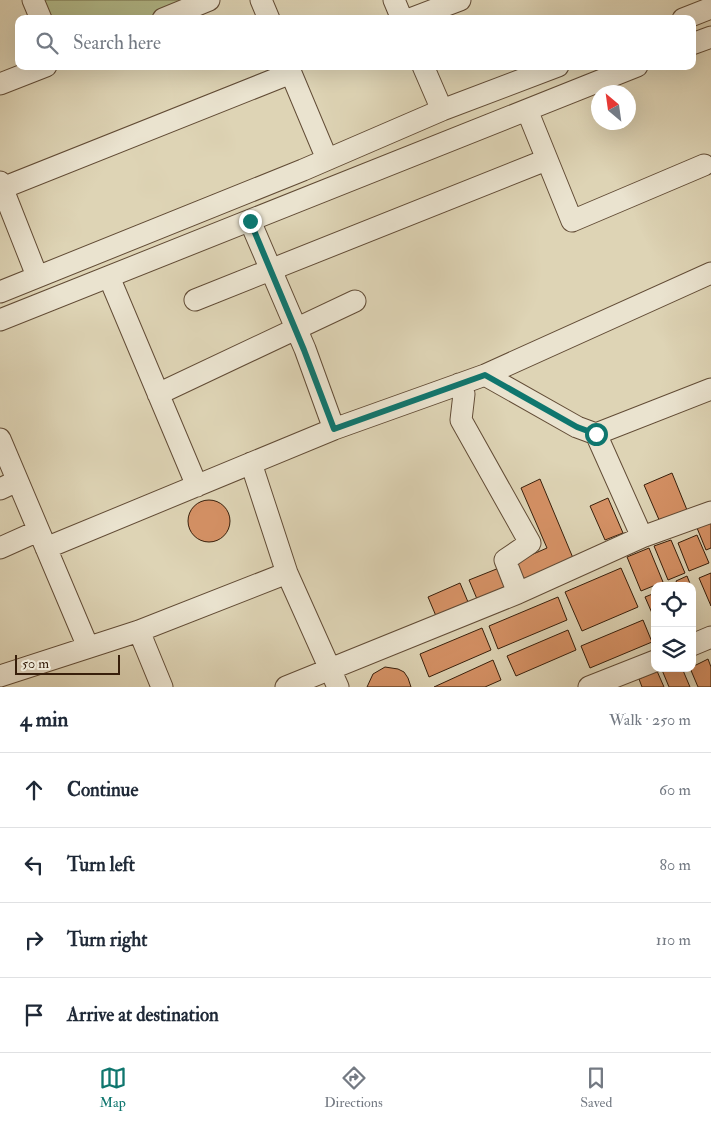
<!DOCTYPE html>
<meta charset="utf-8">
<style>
body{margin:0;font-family:"IM FELL Double Pica",serif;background:#f2f2f3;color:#1f2937}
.controls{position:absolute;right:15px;bottom:15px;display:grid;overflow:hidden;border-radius:10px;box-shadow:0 5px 20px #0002}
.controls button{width:45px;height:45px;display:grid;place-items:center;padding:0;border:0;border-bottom:1px solid #e0e1e3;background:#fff;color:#1f2937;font:25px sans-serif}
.compass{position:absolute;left:591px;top:85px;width:45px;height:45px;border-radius:50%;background:#fff;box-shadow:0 5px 20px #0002;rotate:331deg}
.scale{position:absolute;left:15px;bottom:12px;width:105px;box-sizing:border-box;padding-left:5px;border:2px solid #381f0b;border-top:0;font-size:14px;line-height:18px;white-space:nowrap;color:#381f0b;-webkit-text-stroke:4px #eae3cf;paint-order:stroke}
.stop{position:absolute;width:15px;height:15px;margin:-11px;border:4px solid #0f766e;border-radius:50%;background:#fff}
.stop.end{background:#0f766e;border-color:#fff;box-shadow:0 1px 5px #0008}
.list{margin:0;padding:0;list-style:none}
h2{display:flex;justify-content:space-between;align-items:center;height:65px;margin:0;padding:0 20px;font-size:21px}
h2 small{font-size:16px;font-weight:400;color:#747a83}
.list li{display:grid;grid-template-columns:32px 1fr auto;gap:15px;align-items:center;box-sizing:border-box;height:75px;padding:0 20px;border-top:1px solid #e0e1e3}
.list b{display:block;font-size:19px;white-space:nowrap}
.list em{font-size:16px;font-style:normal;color:#747a83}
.icon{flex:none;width:28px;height:28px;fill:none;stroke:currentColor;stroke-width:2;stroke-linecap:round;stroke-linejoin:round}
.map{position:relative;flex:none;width:711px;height:687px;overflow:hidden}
.search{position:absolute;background:#fff;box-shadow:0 5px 20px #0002;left:15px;right:15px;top:15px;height:55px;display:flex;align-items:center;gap:12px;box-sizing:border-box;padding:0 18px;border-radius:10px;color:#747a83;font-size:19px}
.sheet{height:365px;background:#fff}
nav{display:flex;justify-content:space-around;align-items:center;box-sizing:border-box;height:70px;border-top:1px solid #e0e1e3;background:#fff;font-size:14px;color:#747a83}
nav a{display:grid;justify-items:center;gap:2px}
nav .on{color:#0f766e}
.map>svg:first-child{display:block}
.green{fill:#b3bc8c;stroke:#766e4c}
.building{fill:#d59165;stroke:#381f0b}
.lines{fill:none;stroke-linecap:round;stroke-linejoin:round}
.minor-casing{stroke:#624c36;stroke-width:23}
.minor{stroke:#eae3cf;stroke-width:21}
.route{stroke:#0f766e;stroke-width:6}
</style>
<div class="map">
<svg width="711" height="687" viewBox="0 0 711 687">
<rect width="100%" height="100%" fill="#ded4b5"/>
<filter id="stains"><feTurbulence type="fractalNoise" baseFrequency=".004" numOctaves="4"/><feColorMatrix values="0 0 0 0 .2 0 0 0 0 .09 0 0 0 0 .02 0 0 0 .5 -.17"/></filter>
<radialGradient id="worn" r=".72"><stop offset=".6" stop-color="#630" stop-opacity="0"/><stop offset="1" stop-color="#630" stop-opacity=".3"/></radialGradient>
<path class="green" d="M33,0H209L163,19H41Z"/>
<path class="building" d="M672,473L687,510L660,522L644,485Z
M540,479L573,558L523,580L515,562L547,548L521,488Z
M608,498L623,533L605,540L590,506Z
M188 521a21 21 0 1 1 42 0a21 21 0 1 1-42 0Z
M711,516V548L706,550L695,523Z
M697,535L709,563L689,571L678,543Z
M671,540L685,573L668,580L654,546Z
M649,548L663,582L641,591L627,557Z
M499,568L507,586L477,599L469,580Z
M621,568L638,607L582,631L565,592Z
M711,573V606L699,578Z
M687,576L691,586H678L676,581Z
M460,583L468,602L436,616L428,597Z
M655,593V620L645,597Z
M558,597L567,620L498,649L489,626Z
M643,620L652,642L590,668L581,646Z
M482,628L491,650L429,677L420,654Z
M568,630L576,650L516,676L507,656Z
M708,659L711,667V687H698L690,668Z
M493,660L501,680L485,687H434Z
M385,667L398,669L404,672L408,678L411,687H367L373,674Z
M665,668H682L690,687H669L662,670Z
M657,671L664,687H642L639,679Z"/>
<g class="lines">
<defs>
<path id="minor" d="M33,0L41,19
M261,0L269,19
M394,0L402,19
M163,19L209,0
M410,19L460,0
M683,19L711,8
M692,44L711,37
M288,66L327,159
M423,66L442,110
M0,84L46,66
M527,110L572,221L704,165
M0,182L37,276
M0,189L291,73
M250,221L305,349L334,429
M109,277L197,486
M0,292L303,170L442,110L558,66
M195,300L546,160
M0,320L637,66
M485,375L577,427L596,434L711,389
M158,394L355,301
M0,439L88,647
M251,463L287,573L338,687
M0,489L17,481
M642,537L711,512
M0,548L38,531
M46,548L334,429L485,375L711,273
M518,593L642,537L596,434
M139,631L162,687
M692,645L711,637
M0,676L139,631L287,573
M286,687L518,593L505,560L530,543L461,420L464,394L459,384
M589,687L655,661"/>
</defs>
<use href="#minor" class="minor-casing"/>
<use href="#minor" class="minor"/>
</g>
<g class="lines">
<path class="route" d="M250,221L304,350L334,429L485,375L577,427L596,434"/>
</g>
<rect width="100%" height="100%" filter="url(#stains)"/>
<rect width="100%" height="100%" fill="url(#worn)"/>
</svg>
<div class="controls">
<button><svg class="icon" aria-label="locate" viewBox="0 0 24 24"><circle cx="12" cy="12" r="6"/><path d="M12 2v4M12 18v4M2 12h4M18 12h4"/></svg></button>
<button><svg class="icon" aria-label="layers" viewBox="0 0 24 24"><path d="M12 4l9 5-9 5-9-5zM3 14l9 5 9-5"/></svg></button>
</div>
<svg class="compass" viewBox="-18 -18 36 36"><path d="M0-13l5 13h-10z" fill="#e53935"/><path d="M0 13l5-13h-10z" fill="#747a83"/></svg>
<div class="scale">50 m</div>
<div class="stop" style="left:596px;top:434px"></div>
<div class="stop end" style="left:250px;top:221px"></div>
<div class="search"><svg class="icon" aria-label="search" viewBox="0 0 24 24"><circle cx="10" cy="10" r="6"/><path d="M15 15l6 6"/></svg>Search here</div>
</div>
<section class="sheet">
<h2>4 min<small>Walk · 250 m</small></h2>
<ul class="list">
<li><svg class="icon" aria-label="ahead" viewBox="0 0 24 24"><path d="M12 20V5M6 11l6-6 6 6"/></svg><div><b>Continue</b></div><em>60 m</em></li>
<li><svg class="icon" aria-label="left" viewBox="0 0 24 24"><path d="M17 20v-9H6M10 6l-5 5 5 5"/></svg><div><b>Turn left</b></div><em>80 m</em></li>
<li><svg class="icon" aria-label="right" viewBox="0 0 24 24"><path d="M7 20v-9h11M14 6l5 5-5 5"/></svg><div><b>Turn right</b></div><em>110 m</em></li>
<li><svg class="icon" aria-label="arrive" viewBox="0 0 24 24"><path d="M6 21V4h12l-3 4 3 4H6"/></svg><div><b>Arrive at destination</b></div></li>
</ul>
</section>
<nav>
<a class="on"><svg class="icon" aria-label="map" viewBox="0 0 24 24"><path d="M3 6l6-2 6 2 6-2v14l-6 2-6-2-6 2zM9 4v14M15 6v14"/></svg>Map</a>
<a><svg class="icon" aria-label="directions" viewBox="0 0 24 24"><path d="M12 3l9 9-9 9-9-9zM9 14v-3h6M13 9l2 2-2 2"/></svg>Directions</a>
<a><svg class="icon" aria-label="saved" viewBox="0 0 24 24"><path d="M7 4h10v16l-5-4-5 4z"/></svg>Saved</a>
</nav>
